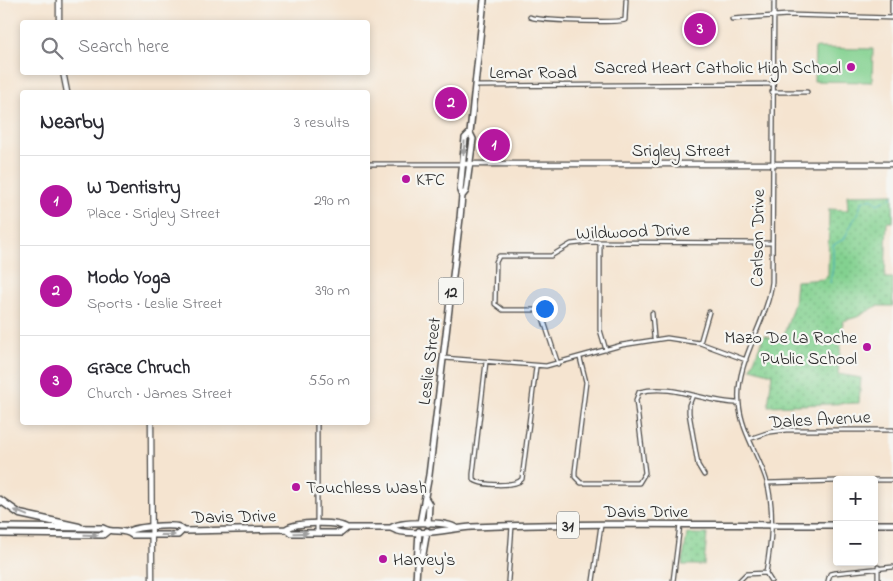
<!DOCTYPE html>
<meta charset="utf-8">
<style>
body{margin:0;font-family:"Indie Flower",sans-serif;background:#f7f7f7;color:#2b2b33}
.controls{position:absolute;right:15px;bottom:15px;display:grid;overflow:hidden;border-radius:5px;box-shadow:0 2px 8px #0003}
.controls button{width:45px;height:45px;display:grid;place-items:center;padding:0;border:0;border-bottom:1px solid #e1e1e2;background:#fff;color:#2b2b33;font:25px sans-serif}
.you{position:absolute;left:544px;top:308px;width:18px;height:18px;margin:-12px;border:4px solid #fff;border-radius:50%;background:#1a73e8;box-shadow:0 0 0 8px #1a73e833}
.badge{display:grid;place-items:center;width:32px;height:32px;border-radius:50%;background:#b5179e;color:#fff;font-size:16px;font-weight:700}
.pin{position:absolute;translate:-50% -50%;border:2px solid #fff;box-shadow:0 1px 5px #0006}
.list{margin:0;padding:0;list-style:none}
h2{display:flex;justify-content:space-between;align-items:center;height:65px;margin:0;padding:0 20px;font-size:21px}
h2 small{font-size:16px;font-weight:400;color:#7c7c81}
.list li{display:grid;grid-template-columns:32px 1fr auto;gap:15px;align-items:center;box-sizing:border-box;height:90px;padding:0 20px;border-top:1px solid #e1e1e2}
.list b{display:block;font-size:19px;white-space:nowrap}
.list p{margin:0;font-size:16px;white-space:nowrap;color:#7c7c81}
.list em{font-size:16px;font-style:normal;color:#7c7c81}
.icon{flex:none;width:28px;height:28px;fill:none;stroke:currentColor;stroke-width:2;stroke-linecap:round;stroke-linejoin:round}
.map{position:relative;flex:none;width:893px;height:581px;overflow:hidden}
.search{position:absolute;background:#fff;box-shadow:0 2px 8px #0003;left:20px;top:20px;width:350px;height:55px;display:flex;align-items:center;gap:12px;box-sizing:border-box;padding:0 18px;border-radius:5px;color:#7c7c81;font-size:19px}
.panel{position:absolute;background:#fff;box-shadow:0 2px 8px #0003;left:20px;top:90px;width:350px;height:335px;border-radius:5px}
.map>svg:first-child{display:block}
.grass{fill:url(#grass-dots);stroke:#577e5e}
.pitch{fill:#83d190;stroke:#577e5e}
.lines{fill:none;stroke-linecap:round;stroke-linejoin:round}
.stream{stroke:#3daabc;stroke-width:1}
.street-casing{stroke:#494744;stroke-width:5.5}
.secondary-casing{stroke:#494744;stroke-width:7}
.primary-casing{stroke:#494744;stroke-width:8}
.highway-casing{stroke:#494744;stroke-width:9}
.street{stroke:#fff;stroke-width:3}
.secondary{stroke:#fff;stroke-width:4.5}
.primary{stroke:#fff;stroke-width:5}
.highway{stroke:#fff;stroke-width:6}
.oneway{fill:#a0a0a0}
.poi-dot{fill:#b5179e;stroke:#f6f6f2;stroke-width:2}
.labels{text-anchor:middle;stroke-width:4.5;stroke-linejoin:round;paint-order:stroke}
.shield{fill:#f6f6f2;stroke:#686867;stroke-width:1}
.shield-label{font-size:16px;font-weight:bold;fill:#2b2b2b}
.poi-label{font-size:18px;fill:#2b2b2b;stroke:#f6f6f2;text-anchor:start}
.street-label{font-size:18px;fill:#2b2b2b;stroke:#f6f6f2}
</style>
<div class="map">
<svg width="893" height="581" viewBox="0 0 893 581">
<defs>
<pattern id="grass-dots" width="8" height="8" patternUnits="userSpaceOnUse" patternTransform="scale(1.25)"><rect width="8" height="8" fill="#83d190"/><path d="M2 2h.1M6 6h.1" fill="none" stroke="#6baa76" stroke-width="1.8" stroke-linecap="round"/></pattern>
</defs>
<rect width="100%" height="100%" fill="#f6f6f2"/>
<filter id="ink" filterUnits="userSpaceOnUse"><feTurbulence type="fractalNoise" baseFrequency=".02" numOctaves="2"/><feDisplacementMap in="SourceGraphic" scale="10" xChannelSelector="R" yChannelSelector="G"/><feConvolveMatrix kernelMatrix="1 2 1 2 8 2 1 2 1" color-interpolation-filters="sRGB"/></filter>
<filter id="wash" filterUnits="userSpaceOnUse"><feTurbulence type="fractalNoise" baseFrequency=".0096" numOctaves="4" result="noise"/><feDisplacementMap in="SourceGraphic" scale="20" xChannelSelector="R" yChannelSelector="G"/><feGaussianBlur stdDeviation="1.12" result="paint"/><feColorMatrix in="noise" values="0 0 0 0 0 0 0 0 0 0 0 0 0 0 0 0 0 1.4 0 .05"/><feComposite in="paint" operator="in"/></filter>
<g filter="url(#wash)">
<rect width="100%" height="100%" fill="#f5e4d0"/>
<path class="grass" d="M893,194V222H887L885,278H893V306H877L857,317L843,321L838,374L861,378L859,403L768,406L772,374L751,368L764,335L782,341L794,303L796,281L824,279L828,274L829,209L848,210L847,195Z
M687,534H707L704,565H682Z"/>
<path class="pitch" d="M815,48L873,49L872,82L814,81Z"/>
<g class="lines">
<path class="stream" d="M830,283L833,267V245L844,239L860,208L861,202L872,198L877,204L893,197"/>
</g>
</g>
<g filter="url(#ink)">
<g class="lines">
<defs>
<path id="street" d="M892,0V18
M530,17C538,21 616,23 625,20L626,0
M732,19L788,15L893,18
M475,86L772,84
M772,92H807
M368,164H463
M600,243V330L606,350
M652,313L654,338
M700,343L709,312
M444,358L546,366L622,345L667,338L700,343L746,360
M580,358L586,382L575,471V477L581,483H639L645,473L636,400L639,392C674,383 704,403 739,403
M486,362L473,474V479C480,486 516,487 522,479L536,367
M558,364L541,312L537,310H503L495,304L496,262L499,256H551L571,244L589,242L772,243
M693,395L689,405V413L698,465L704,475
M317,422V533
M749,439L770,432L786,430H893
M874,480H893
M767,483L837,481
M508,581L512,526
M593,581L601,525
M673,581L680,525
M739,581L746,574L766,573
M771,581L766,573C771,543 775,512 767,482C759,455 741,431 739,403C735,361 767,323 772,282L774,0
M828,581L830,574L834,573L893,567
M878,581V567"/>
<path id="secondary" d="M59,0V22
M63,72L67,92
M463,164H893
M151,422L152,581"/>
<path id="primary" d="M462,196L466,191L473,139L470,133L484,0
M426,499L429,504L428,524
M420,523L429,475L460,218L462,196L460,191L465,138L470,133
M874,524H893
M0,527L103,528C112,534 123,528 132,535H178L182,531
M391,528C399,521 447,521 456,528
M286,529L291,533H341L347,528H391C410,539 451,528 472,527C594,522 715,525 837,525
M127,532C133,527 171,524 179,527C181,528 182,530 185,531L286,529C296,522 337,521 347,528
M0,534L103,535L108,531
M419,558L423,554L427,531
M416,581L419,531"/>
<path id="highway" d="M0,500L20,514L79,527"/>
</defs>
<use href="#street" class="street-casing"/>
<use href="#secondary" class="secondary-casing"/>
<use href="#primary" class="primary-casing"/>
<use href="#highway" class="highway-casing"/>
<use href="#street" class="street"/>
<use href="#secondary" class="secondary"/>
<use href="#primary" class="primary"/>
<use href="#highway" class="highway"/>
</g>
<defs><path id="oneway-solid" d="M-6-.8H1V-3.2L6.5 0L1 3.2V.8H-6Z" transform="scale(1.25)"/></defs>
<g class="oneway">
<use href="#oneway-solid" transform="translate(464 148) rotate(95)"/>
<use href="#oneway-solid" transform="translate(21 513) rotate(-157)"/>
<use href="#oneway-solid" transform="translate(301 533) rotate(-1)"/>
<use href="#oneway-solid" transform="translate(91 535) rotate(2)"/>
<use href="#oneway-solid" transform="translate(168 535)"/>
</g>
</g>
<g class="poi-dot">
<circle cx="851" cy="67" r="5"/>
<circle cx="406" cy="179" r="5"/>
<circle cx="867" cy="347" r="5"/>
<circle cx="296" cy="487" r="5"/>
<circle cx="383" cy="559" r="5"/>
</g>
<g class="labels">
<g class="shield">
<rect x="438.5" y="277.5" width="25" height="27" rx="4"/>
<rect x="557" y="511.5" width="22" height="27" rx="4"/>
</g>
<g class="shield-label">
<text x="451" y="297">12</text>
<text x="568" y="531">31</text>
</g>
<g class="poi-label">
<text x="841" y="73" text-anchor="end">Sacred Heart Catholic High School</text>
<text x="416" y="185">KFC</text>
<text x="857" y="343" text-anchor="end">Mazo De La Roche<tspan x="857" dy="21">Public School</tspan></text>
<text x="306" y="493">Touchless Wash</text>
<text x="393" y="565">Harvey's</text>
</g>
<g class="street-label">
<text x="533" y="78">Lemar Road</text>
<text x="681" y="156">Srigley Street</text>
<text transform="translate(633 231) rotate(-2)" y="6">Wildwood Drive</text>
<text transform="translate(757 238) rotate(-89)" y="6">Carlson Drive</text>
<text transform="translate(429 361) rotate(-83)" y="6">Leslie Street</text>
<text transform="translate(820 419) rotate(-3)" y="6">Dales Avenue</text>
<text x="646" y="517">Davis Drive</text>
<text transform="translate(234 516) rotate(-1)" y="6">Davis Drive</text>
</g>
</g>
</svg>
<div class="controls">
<button>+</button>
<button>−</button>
</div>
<div class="you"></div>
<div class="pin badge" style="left:494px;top:145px">1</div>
<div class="pin badge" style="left:451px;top:103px">2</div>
<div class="pin badge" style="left:700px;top:29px">3</div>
<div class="search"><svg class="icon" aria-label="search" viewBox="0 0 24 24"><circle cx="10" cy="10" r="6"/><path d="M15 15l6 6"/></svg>Search here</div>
<section class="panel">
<h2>Nearby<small>3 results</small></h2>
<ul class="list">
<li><span class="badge">1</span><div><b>W Dentistry</b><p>Place · Srigley Street</p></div><em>290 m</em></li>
<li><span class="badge">2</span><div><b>Modo Yoga</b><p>Sports · Leslie Street</p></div><em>390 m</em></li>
<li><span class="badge">3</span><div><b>Grace Chruch</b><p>Church · James Street</p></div><em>550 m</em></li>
</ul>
</section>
</div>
